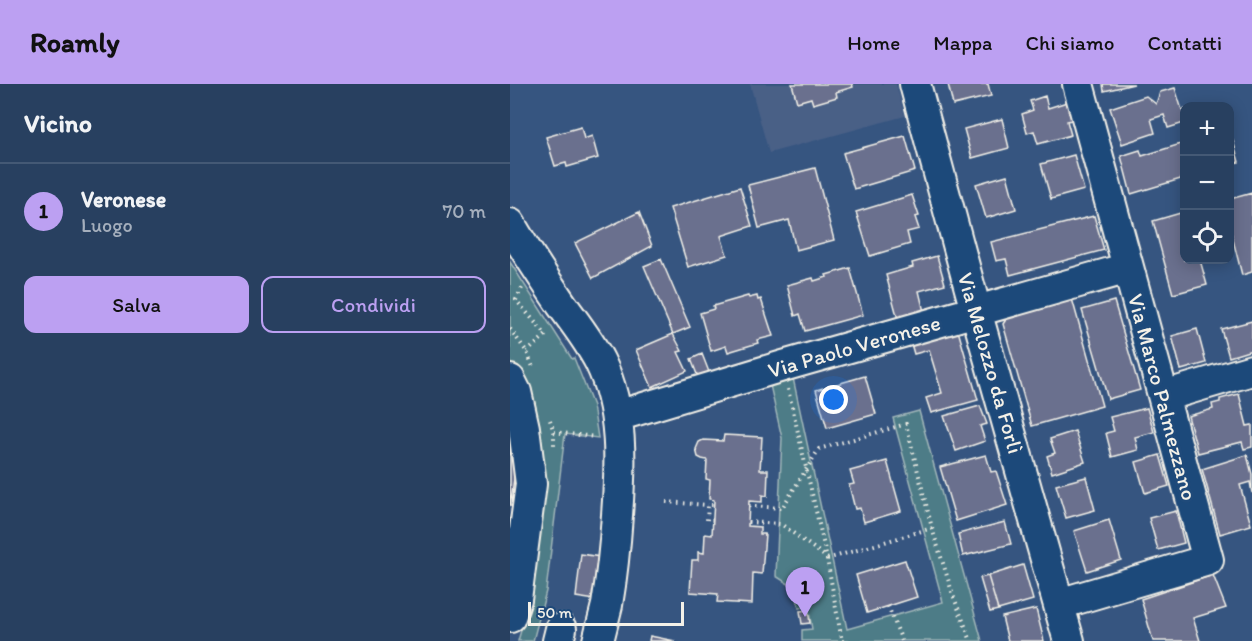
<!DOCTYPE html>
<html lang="it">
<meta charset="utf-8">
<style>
body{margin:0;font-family:Itim,sans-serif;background:#344b69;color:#f1f3f6}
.controls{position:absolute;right:18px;top:18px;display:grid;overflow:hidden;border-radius:12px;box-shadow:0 3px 15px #0003}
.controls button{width:54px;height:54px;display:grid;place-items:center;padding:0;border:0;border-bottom:2px solid #445975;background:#284060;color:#f1f3f6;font:30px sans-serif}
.scale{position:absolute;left:18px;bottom:15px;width:156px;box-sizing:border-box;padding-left:6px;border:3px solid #f4f1e8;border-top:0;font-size:16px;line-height:21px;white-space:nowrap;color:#f4f1e8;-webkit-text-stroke:4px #1f4a7a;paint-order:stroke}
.you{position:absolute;left:324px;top:316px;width:21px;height:21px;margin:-15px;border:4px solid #fff;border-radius:50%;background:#1a73e8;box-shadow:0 0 0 9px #1a73e833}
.badge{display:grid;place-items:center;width:39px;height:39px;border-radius:50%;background:#bca0f2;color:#111;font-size:20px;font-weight:700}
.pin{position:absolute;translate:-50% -50px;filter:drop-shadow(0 2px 3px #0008)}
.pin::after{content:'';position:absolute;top:32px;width:21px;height:18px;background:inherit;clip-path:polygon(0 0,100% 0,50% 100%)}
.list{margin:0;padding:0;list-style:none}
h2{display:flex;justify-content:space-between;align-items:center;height:78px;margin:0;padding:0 24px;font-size:26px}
h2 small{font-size:20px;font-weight:400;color:#a5afbd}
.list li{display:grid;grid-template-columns:39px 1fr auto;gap:18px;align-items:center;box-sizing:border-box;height:96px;padding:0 24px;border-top:2px solid #445975}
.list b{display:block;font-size:22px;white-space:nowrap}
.list p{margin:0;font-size:20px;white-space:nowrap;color:#a5afbd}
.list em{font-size:20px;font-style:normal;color:#a5afbd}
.actions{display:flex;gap:12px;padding:18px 24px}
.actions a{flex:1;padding:14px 0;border:2px solid #bca0f2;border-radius:12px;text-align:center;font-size:21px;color:#bca0f2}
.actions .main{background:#bca0f2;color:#111}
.icon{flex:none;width:33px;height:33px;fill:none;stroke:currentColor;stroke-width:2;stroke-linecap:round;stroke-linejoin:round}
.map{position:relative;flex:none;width:742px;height:557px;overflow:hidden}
header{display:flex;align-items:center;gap:36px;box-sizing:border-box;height:84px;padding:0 30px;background:#bca0f2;color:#111}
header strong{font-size:28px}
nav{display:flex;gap:33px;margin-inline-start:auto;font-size:21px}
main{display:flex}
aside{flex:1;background:#284060}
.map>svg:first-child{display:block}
.built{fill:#496086}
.green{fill:#4d7c87;stroke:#a0b6b8;stroke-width:1.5}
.building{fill:#6a708e;stroke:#f4f1e8;stroke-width:1.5}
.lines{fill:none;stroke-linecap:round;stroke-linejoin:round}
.minor-casing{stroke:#f4f1e8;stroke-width:34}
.path{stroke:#f4f1e8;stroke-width:4;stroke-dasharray:1.5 4.5;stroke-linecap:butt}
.minor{stroke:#1f4a7a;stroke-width:30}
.labels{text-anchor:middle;stroke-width:6;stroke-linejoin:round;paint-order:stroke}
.street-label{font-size:22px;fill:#f4f1e8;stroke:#1f4a7a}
</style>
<header>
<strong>Roamly</strong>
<nav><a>Home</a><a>Mappa</a><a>Chi siamo</a><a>Contatti</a></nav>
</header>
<main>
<aside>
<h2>Vicino<small></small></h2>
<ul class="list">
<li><span class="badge">1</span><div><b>Veronese</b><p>Luogo</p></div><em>70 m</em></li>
</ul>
<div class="actions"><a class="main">Salva</a><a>Condividi</a></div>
</aside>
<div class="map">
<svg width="742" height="557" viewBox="0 0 742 557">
<rect width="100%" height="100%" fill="#365580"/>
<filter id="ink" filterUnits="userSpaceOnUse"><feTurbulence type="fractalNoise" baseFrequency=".0167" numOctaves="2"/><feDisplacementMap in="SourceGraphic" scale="12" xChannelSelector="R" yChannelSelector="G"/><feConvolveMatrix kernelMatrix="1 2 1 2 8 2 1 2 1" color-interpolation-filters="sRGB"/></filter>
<g filter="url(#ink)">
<path class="built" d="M240,0H386L395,32L259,69Z"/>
<path class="green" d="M0,178L62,275L64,274L83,322L88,354L55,350L36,507L23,557H8L19,518L0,283Z
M283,294L337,545L433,518L383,334L409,327L472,557H292V546L302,545L298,522L289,524L285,504L266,492L272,354L260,301Z"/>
<path class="building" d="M282,0H342L343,3L326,8L327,13L303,20L301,14L287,18Z
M438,0H478L481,12L443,21Z
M593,0H624L594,7Z
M665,4L672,26L674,25V39L658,44L654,31L641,35L645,49L612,60L600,24L636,12L646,20L650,8Z
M535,12L538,24L557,18L562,36L557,37L561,51L528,60L524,47L517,49L512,30L523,26L520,17Z
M492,35L499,64L462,74L454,45Z
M71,43L74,55L82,52L88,74L57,83L56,79L45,82L36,53Z
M720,46L729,78L720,80Z
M395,52L405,87L344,105L333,69Z
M674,59V94L621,110L611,72L630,66L632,72Z
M564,71L574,106L541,115L531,80Z
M305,84L324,156L286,166L279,136L249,144L238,101Z
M497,91L506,125L476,134L466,100Z
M230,103L242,142L211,152L217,171L178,183L160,124Z
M742,109V188L732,191L720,144V115Z
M402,111L409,132L405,133L409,145L397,148L400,160L360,172L346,128Z
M129,128L142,162L83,194L65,159Z
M674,128V176H690L697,201L663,210L643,137Z
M584,132L594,166L500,191L496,175L486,177L481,158Z
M427,172L435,200L409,207L415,232L389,239L376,191L403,183L402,179Z
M151,175L180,243L163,250L134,182Z
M340,184L353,231L295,247L290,230L285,232L277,201L303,194L304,197L317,193L316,191Z
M561,211L592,322L522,342L493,240L501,228Z
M238,212L239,214L247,212L248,216L251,215L263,252L247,256L248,259L218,268L216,262L201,267L190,229L204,225L203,222Z
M604,217L630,306L598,315L572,226Z
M742,237V266L719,273L711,245Z
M447,243L468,316L421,329L416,314L432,309L419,266L404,270L400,256Z
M687,245L696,279L671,286L662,252Z
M163,250L172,267L168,268L177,287L142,303L126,266Z
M192,270L199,288L188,293L181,275Z
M355,292L366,330L317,344L306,306Z
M729,310L737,342L742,341V363L734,365L732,358L688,369L678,332L703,325L702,320L710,318V315Z
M470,322L477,340L470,342L475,357L446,367L434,332Z
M637,324L644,348L625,353L628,366L602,373L596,349L604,347L600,333Z
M565,347L575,378L542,389L537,372L545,369L540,355Z
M214,351L252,353L250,386H258L257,412L252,411V418L239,417L238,442L250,443V450H255L252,490L243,489L242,520L207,518L208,510L180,508L182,476H188V468L194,469L195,450L202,451L204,416L199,415L200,396L196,395L197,376L192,375L188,373L186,365L189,358L193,356L213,357Z
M0,360L9,361L0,422Z
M476,371L481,388L486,387L497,421L446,437L430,383Z
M650,371L659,402L635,409L626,378Z
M737,371L742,390V409L740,398L730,401L741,441L710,450L692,385Z
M377,377L391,427L354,438L350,424L345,425L339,401L344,400L340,387Z
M576,393L585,426L556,434L546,401Z
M666,427L674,459L648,466L639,434Z
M599,436L611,476L577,487L564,447Z
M495,438L501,460L453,472L448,450Z
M71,470L90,473L85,516L66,513Z
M395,476L407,513L357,529L346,491Z
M513,481L523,516L488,526L478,492Z
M703,491L716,524L683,534L690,557H643L631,515Z
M478,492L488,526L480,528L470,494Z
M526,525L534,557H498L492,533Z
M298,526L300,539L292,540L290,527Z
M140,552L165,557H139Z"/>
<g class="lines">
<defs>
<path id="minor" d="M405,0L466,227L559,557
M0,140C16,168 34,194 52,221C65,239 80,258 90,278C113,325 111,379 107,431C105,461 102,491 97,521C94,533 91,545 88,557
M0,296L6,308L14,344L21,400L6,515L0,533
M654,312L742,286
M107,332L273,282L618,184
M549,520L698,476L568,0
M48,557L51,545"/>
</defs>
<use href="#minor" class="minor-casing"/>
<path class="path" d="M12,204L6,216L36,251L17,268
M0,245L17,268L23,283
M278,305L317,475L332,557H338
M40,336L44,348V364
M44,348L85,353
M156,418L198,421
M239,422L272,424L309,365L396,340L422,444L317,475
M203,436H197L198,421H204
M238,438L271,440L317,474
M422,444L443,511L461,557
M378,522L392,557"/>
<use href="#minor" class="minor"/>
</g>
</g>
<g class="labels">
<g class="street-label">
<text transform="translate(344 262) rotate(-16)" y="8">Via Paolo Veronese</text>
<text transform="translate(481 279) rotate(74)" y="8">Via Melozzo da Forlì</text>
<text transform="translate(653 313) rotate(75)" y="8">Via Marco Palmezzano</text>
</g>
</g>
</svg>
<div class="controls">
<button>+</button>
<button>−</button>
<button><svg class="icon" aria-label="locate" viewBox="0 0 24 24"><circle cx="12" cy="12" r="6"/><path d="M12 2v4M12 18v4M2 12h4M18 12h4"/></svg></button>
</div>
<div class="scale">50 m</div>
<div class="you"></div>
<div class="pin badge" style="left:295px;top:533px">1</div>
</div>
</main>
